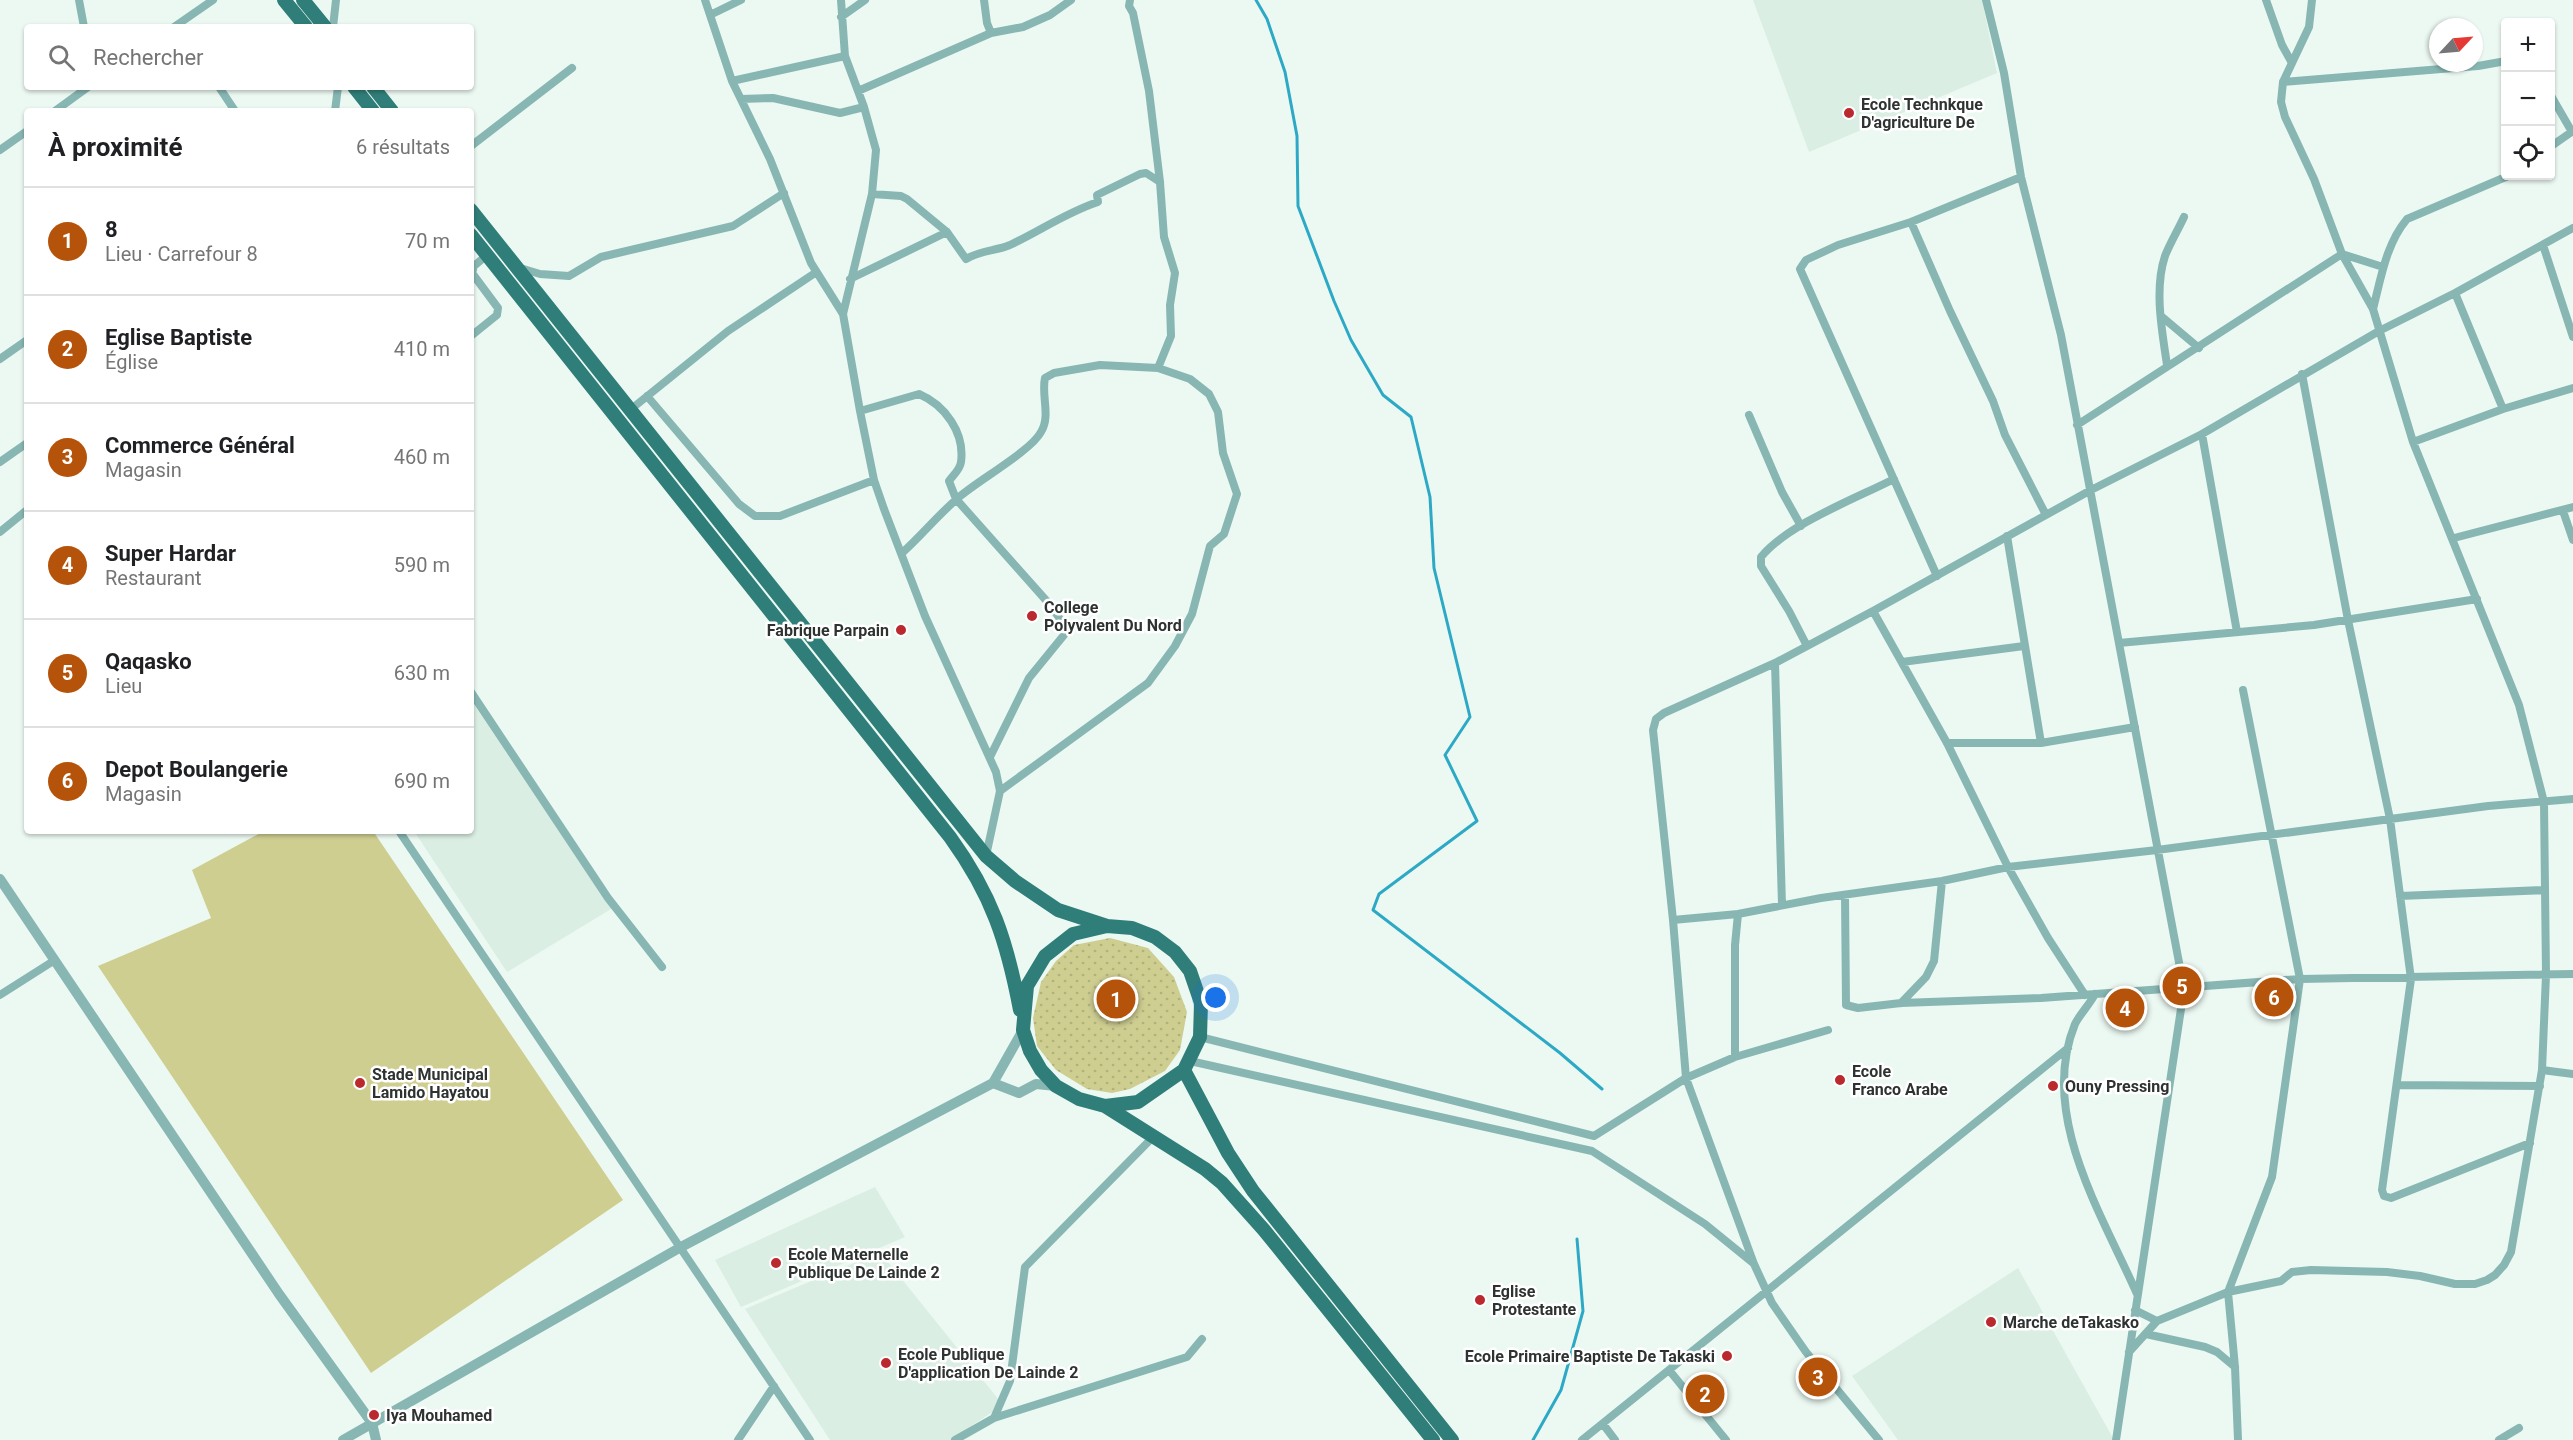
<!DOCTYPE html>
<html lang="fr">
<meta charset="utf-8">
<style>
body{margin:0;font-family:Roboto,sans-serif;background:#f2f2f2;color:#202124}
.controls{position:absolute;right:18px;top:18px;display:grid;overflow:hidden;border-radius:6px;box-shadow:0 2px 4px #0004}
.controls button{width:54px;height:54px;display:grid;place-items:center;padding:0;border:0;border-bottom:2px solid #e0e0e0;background:#fff;color:#202124;font:30px sans-serif}
.compass{position:absolute;left:2429px;top:18px;width:54px;height:54px;border-radius:50%;background:#fff;box-shadow:0 2px 4px #0004;rotate:64deg}
.you{position:absolute;left:1216px;top:998px;width:21px;height:21px;margin:-15px;border:4px solid #fff;border-radius:50%;background:#1a73e8;box-shadow:0 0 0 9px #1a73e833}
.badge{display:grid;place-items:center;width:39px;height:39px;border-radius:50%;background:#b45309;color:#fff;font-size:20px;font-weight:700}
.pin{position:absolute;translate:-50% -50%;border:3px solid #fff;box-shadow:0 2px 6px #0006}
.list{margin:0;padding:0;list-style:none}
h2{display:flex;justify-content:space-between;align-items:center;height:78px;margin:0;padding:0 24px;font-size:26px}
h2 small{font-size:20px;font-weight:400;color:#757577}
.list li{display:grid;grid-template-columns:39px 1fr auto;gap:18px;align-items:center;box-sizing:border-box;height:108px;padding:0 24px;border-top:2px solid #e0e0e0}
.list b{display:block;font-size:22px;white-space:nowrap}
.list p{margin:0;font-size:20px;white-space:nowrap;color:#757577}
.list em{font-size:20px;font-style:normal;color:#757577}
.icon{flex:none;width:33px;height:33px;fill:none;stroke:currentColor;stroke-width:2;stroke-linecap:round;stroke-linejoin:round}
.map{position:relative;flex:none;width:2573px;height:1440px;overflow:hidden}
.search{position:absolute;background:#fff;box-shadow:0 2px 4px #0004;left:24px;top:24px;width:450px;height:66px;display:flex;align-items:center;gap:15px;box-sizing:border-box;padding:0 21px;border-radius:6px;color:#757577;font-size:22px}
.panel{position:absolute;background:#fff;box-shadow:0 2px 4px #0004;left:24px;top:108px;width:450px;height:726px;border-radius:6px}
.map>svg:first-child{display:block}
.built{fill:#daeee3}
.green{fill:url(#green-dots)}
.pitch{fill:#cfce91}
.lines{fill:none;stroke-linecap:round;stroke-linejoin:round}
.stream{stroke:#2da9c6;stroke-width:3}
.minor{stroke:#88b7b3;stroke-width:8}
.tertiary{stroke:#88b7b3;stroke-width:10}
.primary{stroke:#307e79;stroke-width:14}
.poi-dot{fill:#b9292e;stroke:#fff;stroke-width:2}
.labels{text-anchor:middle;stroke-width:5;stroke-linejoin:round;paint-order:stroke}
.poi-label{font-size:16px;font-weight:bold;fill:#2e3331;stroke:#fff;text-anchor:start}
</style>
<div class="map">
<svg width="2573" height="1440" viewBox="0 0 2573 1440">
<defs>
<pattern id="green-dots" width="8" height="8" patternUnits="userSpaceOnUse" patternTransform="scale(1.5)"><rect width="8" height="8" fill="#cfce91"/><path d="M2 2h.1M6 6h.1" fill="none" stroke="#b2b17e" stroke-width="1.8" stroke-linecap="round"/></pattern>
</defs>
<rect width="100%" height="100%" fill="#ecf9f2"/>
<path class="built" d="M1753,0H1982L1997,73L1809,152Z
M471,688L616,906L507,972L414,831H471Z
M875,1187L905,1237L741,1307L715,1260Z
M880,1252L1003,1405L950,1440H830L745,1309Z
M2018,1268L2114,1440H1898L1852,1376Z"/>
<path class="green" d="M1110,938L1148,948L1174,977L1187,1012L1180,1050L1165,1071L1130,1089L1112,1093L1087,1089L1056,1070L1037,1046L1033,1018L1041,982L1056,961L1074,945Z"/>
<path class="pitch" d="M264,831H373L623,1200L371,1373L98,966L211,918L192,870Z"/>
<g class="lines">
<path class="stream" d="M1256,0L1267,19L1285,72L1297,136L1298,206L1334,301L1351,340L1383,395L1411,417L1430,497L1434,568L1470,717L1445,755L1477,821L1379,894L1373,910L1560,1053L1602,1089
M1533,1440L1561,1390L1583,1311L1577,1239"/>
<path class="minor" d="M79,0L84,27
M705,0L732,81L770,159L811,263L843,314L860,411L874,480L884,509L925,616L996,772L1000,791L986,856
M841,0L845,56L864,107L876,150L872,194L843,314
M984,0L987,23L991,33
M1130,0L1129,6L1133,13L1149,91L1160,182L1164,237L1175,273L1170,305L1171,336L1158,368
M1986,0L2004,73L2021,177L2061,335L2184,989L2116,1440
M2266,0L2282,45L2292,63
M2312,0L2309,27L2283,82L2281,102L2285,117L2314,179L2342,254L2373,309L2413,442L2519,705L2544,802L2546,975L2542,1070L2573,1074
M710,15L741,0
M841,17L865,0
M174,27L213,0
M333,27L336,0
M732,81L845,56
M2283,82L2478,66L2506,61
M219,87L235,111
M858,91L991,33L1023,27L1050,15L1071,0
M2550,94L2572,132
M741,99L773,98L840,113L864,107
M55,111L88,87
M335,111L338,87
M471,146L572,68
M2550,147L2573,131
M0,150L27,131
M872,194L901,196L907,199L947,232L966,259C981,250 996,251 1010,245C1040,231 1067,212 1098,202L1097,195L1140,174L1146,173L1160,182
M1911,222L1950,311L1993,401L2005,435L2046,515
M2543,245L2573,337
M517,267L540,274L569,276L601,257L733,226L784,193
M850,279L947,232
M2455,293L2503,409
M2373,309C2381,278 2386,244 2407,219L2508,176
M2161,316L2199,348
M471,336L497,315L498,308L472,273L474,266L487,255
M0,359L27,340
M2167,365C2162,331 2154,289 2165,256C2170,243 2178,230 2184,217
M2302,374L2348,620L2390,819L2411,979L2382,1190L2384,1196L2391,1198L2530,1143
M647,396L739,504L755,516H780L874,480
M630,410L728,331L815,273
M860,411L919,394C945,405 965,433 961,462C960,470 953,475 949,481L956,499L1052,607L1063,624L1064,635L1029,678L990,757
M1749,415L1782,492L1801,526
M2077,425L2342,254L2383,267
M2202,434L2237,632
M2413,442L2503,409L2573,388
M0,462L27,443
M2563,511L2573,540
M0,532L27,510
M2007,536L2041,743
M2454,538L2573,507
M902,553C921,536 938,515 958,498C977,481 1031,451 1041,432C1051,416 1041,395 1045,378L1054,373L1100,365L1158,368L1190,379L1209,394L1218,412L1223,453L1237,494L1224,534L1210,546L1192,614L1175,646L1148,683L1000,791
M1937,576L1800,269L1806,260L1838,245L1911,222L2021,177
M1873,611L1947,743L2008,867L2048,938L2085,995
M2119,643L2314,625L2477,599
M1807,646L1789,611L1761,566V557C1788,524 1855,499 1894,479
M1902,662L2024,646
M1775,663L1782,905
M471,692L608,898L662,967
M1947,743H2041L2135,727
M399,831L810,1440
M1845,896L1846,1005L1858,1008L1901,1003L2041,998L2300,979L2573,974
M2400,896L2545,890
M1673,920L1738,914
M2095,994C2090,1004 2080,1014 2075,1024C2038,1115 2102,1214 2137,1294
M0,995L55,960
M1901,1003L1926,977L1934,961L1942,881
M1200,1037L1594,1136L1686,1078L1735,1057L1828,1030
M1735,1057V945L1738,914L1821,898L1942,881L2008,867L2157,850L2488,806L2573,799
M1190,1061L1592,1151L1705,1224L1753,1263
M2397,1085L2540,1086
M2135,1310L2157,1321L2228,1292L2272,1177L2300,979L2243,690
M2146,1334L2205,1347L2217,1352L2235,1367
M2129,1352L2157,1321
M1669,1370L1726,1440
M994,1418L1187,1357L1202,1339
M1603,1424L1615,1440
M738,1440L774,1386
M955,1440L994,1418L1010,1381L1025,1267L1153,1137
M1582,1440L2068,1048
M1879,1440L1806,1352L1772,1303L1754,1264L1686,1078L1673,920L1653,730L1656,719L1664,713L1775,663L1873,611L2091,490L2202,434L2379,331L2455,293L2573,228
M2238,1440L2235,1367L2228,1292L2281,1281L2292,1272L2311,1270L2387,1272L2420,1276L2455,1284H2475L2487,1280L2495,1275L2504,1265L2511,1252L2542,1070
M2499,1440L2519,1428"/>
<path class="tertiary" d="M0,879L279,1294L372,1423L376,1440
M993,1083L1019,1093L1036,1084L1056,1086
M343,1440L681,1247L993,1083L1023,1030"/>
<path class="primary" d="M284,0L306,27
M303,0L325,27
M354,87L373,111
M373,87L392,111
M471,210L986,856L1015,881L1058,910L1107,926
M471,235L950,837C992,895 1007,941 1020,1010
M1184,1070L1228,1153L1253,1191L1452,1440
M1105,1106L1138,1102L1184,1070L1200,1037L1201,1003L1190,971L1175,952L1155,937L1132,928L1107,926L1073,934L1045,956L1027,986L1023,1030L1030,1051L1041,1070L1056,1086L1079,1099L1105,1106L1205,1169L1222,1183L1264,1230L1433,1440"/>
</g>
<g class="poi-dot">
<circle cx="1849" cy="113" r="6"/>
<circle cx="1032" cy="616" r="6"/>
<circle cx="901" cy="630" r="6"/>
<circle cx="1840" cy="1080" r="6"/>
<circle cx="360" cy="1083" r="6"/>
<circle cx="2053" cy="1086" r="6"/>
<circle cx="776" cy="1263" r="6"/>
<circle cx="1480" cy="1300" r="6"/>
<circle cx="1991" cy="1322" r="6"/>
<circle cx="1727" cy="1356" r="6"/>
<circle cx="886" cy="1363" r="6"/>
<circle cx="374" cy="1415" r="6"/>
</g>
<g class="labels">
<g class="poi-label">
<text x="1861" y="110">Ecole Technkque<tspan x="1861" dy="18">D'agriculture De</tspan></text>
<text x="1044" y="613">College<tspan x="1044" dy="18">Polyvalent Du Nord</tspan></text>
<text x="889" y="636" text-anchor="end">Fabrique Parpain</text>
<text x="1852" y="1077">Ecole<tspan x="1852" dy="18">Franco Arabe</tspan></text>
<text x="372" y="1080">Stade Municipal<tspan x="372" dy="18">Lamido Hayatou</tspan></text>
<text x="2065" y="1092">Ouny Pressing</text>
<text x="788" y="1260">Ecole Maternelle<tspan x="788" dy="18">Publique De Lainde 2</tspan></text>
<text x="1492" y="1297">Eglise<tspan x="1492" dy="18">Protestante</tspan></text>
<text x="2003" y="1328">Marche deTakasko</text>
<text x="898" y="1360">Ecole Publique<tspan x="898" dy="18">D'application De Lainde 2</tspan></text>
<text x="1715" y="1362" text-anchor="end">Ecole Primaire Baptiste De Takaski</text>
<text x="386" y="1421">Iya Mouhamed</text>
</g>
</g>
</svg>
<div class="controls">
<button>+</button>
<button>−</button>
<button><svg class="icon" aria-label="locate" viewBox="0 0 24 24"><circle cx="12" cy="12" r="6"/><path d="M12 2v4M12 18v4M2 12h4M18 12h4"/></svg></button>
</div>
<svg class="compass" viewBox="-18 -18 36 36"><path d="M0-13l5 13h-10z" fill="#e53935"/><path d="M0 13l5-13h-10z" fill="#757577"/></svg>
<div class="you"></div>
<div class="pin badge" style="left:1116px;top:999px">1</div>
<div class="pin badge" style="left:1705px;top:1394px">2</div>
<div class="pin badge" style="left:1818px;top:1377px">3</div>
<div class="pin badge" style="left:2125px;top:1008px">4</div>
<div class="pin badge" style="left:2182px;top:986px">5</div>
<div class="pin badge" style="left:2274px;top:997px">6</div>
<div class="search"><svg class="icon" aria-label="search" viewBox="0 0 24 24"><circle cx="10" cy="10" r="6"/><path d="M15 15l6 6"/></svg>Rechercher</div>
<section class="panel">
<h2>À proximité<small>6 résultats</small></h2>
<ul class="list">
<li><span class="badge">1</span><div><b>8</b><p>Lieu · Carrefour 8</p></div><em>70 m</em></li>
<li><span class="badge">2</span><div><b>Eglise Baptiste</b><p>Église</p></div><em>410 m</em></li>
<li><span class="badge">3</span><div><b>Commerce Général</b><p>Magasin</p></div><em>460 m</em></li>
<li><span class="badge">4</span><div><b>Super Hardar</b><p>Restaurant</p></div><em>590 m</em></li>
<li><span class="badge">5</span><div><b>Qaqasko</b><p>Lieu</p></div><em>630 m</em></li>
<li><span class="badge">6</span><div><b>Depot Boulangerie</b><p>Magasin</p></div><em>690 m</em></li>
</ul>
</section>
</div>
